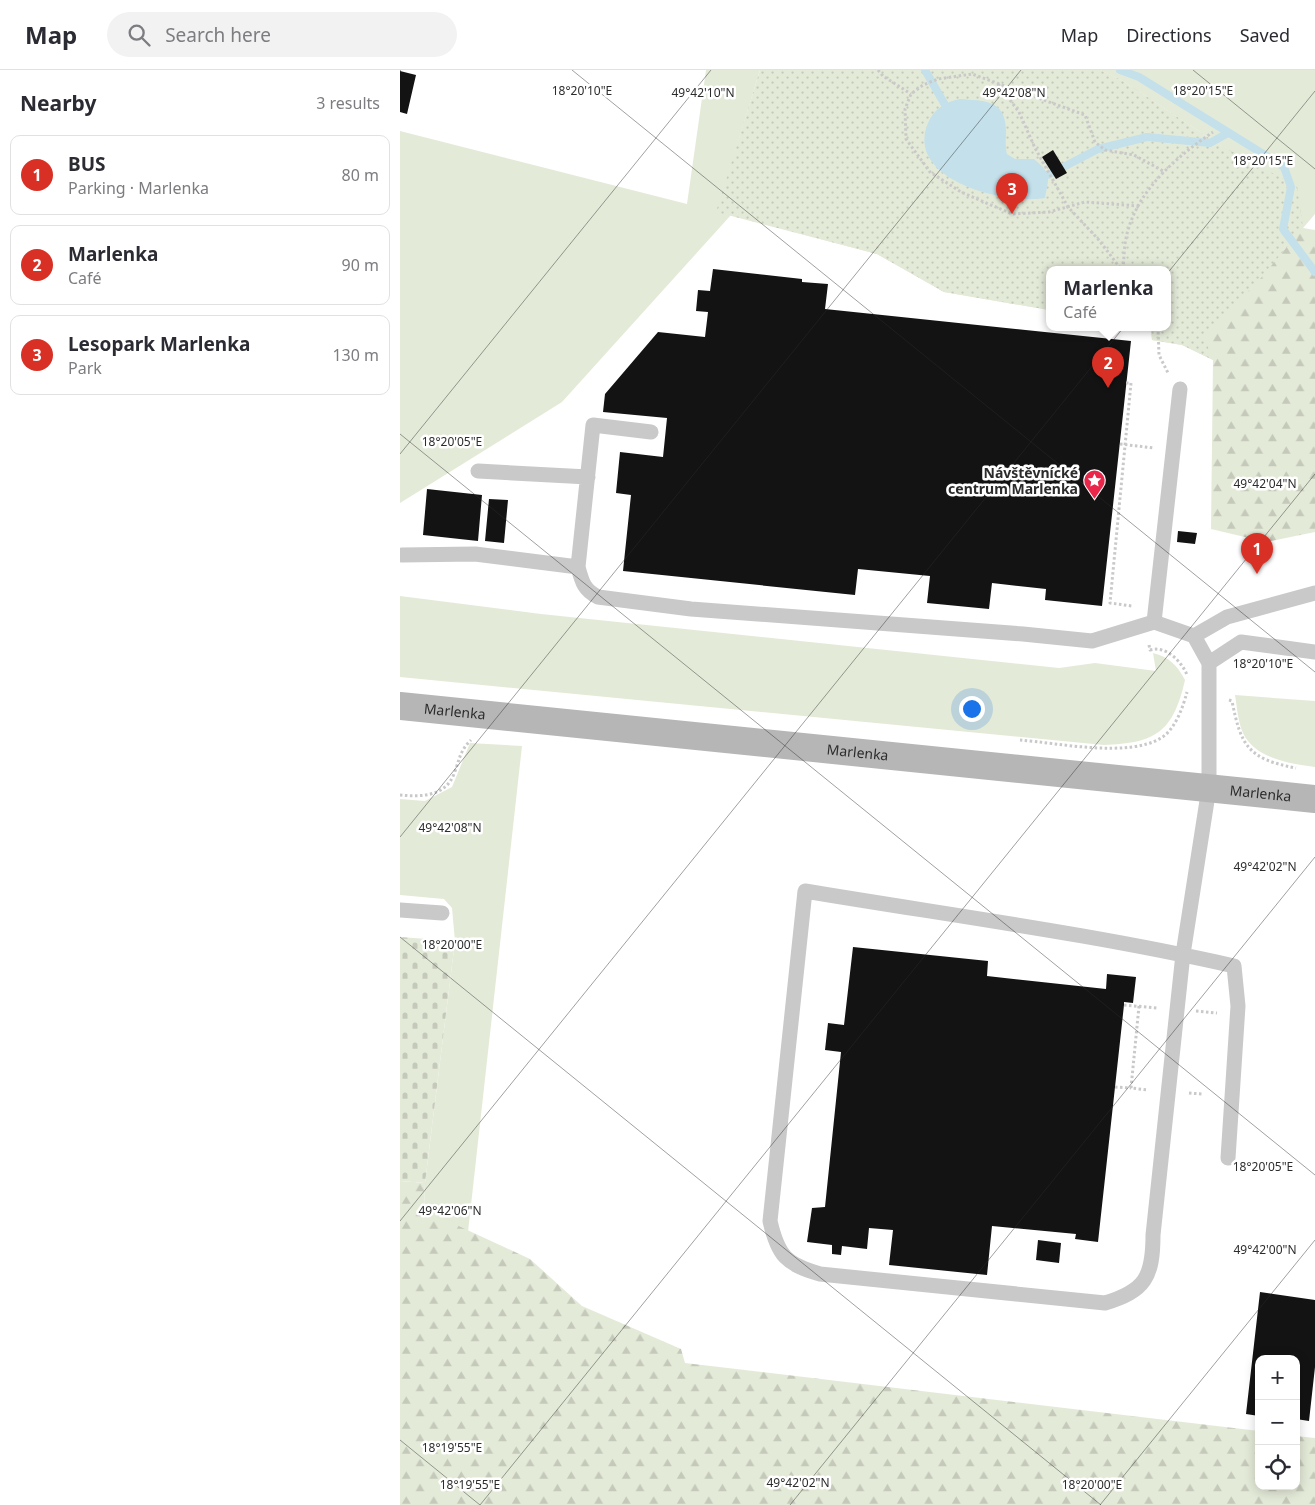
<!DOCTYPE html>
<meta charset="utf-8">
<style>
body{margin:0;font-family:"Noto Sans",sans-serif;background:#f2f2f3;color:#2b2b33}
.controls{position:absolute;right:15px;bottom:15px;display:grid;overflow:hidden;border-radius:10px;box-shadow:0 2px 12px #0003}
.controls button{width:45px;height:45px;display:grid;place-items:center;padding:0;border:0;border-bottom:1px solid #e1e1e2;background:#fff;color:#2b2b33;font:25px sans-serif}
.you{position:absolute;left:571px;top:638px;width:18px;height:18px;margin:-12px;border:4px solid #fff;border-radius:50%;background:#1a73e8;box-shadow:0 0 0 8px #1a73e833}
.badge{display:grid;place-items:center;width:32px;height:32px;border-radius:50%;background:#d93025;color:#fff;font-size:16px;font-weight:700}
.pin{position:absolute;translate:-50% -41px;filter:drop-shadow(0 1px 2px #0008)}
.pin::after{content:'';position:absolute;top:26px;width:18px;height:15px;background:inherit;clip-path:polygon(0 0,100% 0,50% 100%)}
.popup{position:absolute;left:646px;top:196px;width:125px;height:65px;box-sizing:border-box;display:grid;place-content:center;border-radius:10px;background:#fff;filter:drop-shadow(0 1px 4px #0005);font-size:16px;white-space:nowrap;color:#7c7c81}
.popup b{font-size:19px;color:#2b2b33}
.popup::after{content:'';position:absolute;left:50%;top:100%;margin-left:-10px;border:10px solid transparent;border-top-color:#fff}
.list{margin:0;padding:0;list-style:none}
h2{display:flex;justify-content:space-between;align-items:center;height:65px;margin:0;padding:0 20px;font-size:21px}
h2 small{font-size:16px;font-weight:400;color:#7c7c81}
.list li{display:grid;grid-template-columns:32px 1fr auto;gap:15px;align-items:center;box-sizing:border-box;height:80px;margin:0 10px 10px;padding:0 10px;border:1px solid #e1e1e2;border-radius:10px}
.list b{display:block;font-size:19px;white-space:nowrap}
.list p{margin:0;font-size:16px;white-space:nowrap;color:#7c7c81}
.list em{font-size:16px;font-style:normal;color:#7c7c81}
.icon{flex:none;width:28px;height:28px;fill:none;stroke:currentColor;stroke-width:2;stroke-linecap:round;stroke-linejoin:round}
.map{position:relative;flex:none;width:915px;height:1435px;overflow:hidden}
header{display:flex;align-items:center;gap:30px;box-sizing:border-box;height:70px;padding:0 25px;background:#fff;border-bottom:1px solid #e1e1e2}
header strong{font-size:24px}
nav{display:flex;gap:28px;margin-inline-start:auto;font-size:18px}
.search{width:350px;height:45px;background:#f2f2f3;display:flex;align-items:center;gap:12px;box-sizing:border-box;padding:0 18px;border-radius:28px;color:#7c7c81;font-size:19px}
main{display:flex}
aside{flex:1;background:#fff}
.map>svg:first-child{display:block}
.green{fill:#e4ead8}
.forest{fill:url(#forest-firs)}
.cemetery{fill:url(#cemetery-stones)}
.park{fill:url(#park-dots)}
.water{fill:#c3e0eb}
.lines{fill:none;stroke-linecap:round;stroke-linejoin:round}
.stream{stroke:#c3e0eb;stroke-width:8}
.building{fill:#131313}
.path{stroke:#c9c9c9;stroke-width:3;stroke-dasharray:2.5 2.5;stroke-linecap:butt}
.service{stroke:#c9c9c9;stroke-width:15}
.secondary{stroke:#b6b6b6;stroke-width:28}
.ticks{fill:none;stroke:#2c2c2c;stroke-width:1;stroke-opacity:0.45}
.labels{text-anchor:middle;stroke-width:5;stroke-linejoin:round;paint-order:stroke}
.poi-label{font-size:14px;font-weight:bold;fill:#2c2c2c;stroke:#fff;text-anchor:end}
.street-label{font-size:14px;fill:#2c2c2c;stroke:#fff}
.ticks-label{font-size:12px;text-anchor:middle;fill:#2c2c2c;stroke:#fff;stroke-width:5;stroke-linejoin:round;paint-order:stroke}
</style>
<header>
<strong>Map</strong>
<div class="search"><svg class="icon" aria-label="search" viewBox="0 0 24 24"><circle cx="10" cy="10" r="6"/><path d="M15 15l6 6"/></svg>Search here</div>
<nav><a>Map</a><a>Directions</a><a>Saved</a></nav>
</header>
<main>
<aside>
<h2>Nearby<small>3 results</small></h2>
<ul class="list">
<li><span class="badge">1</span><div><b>BUS</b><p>Parking · Marlenka</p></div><em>80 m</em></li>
<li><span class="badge">2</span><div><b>Marlenka</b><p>Café</p></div><em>90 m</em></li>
<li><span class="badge">3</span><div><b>Lesopark Marlenka</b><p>Park</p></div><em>130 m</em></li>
</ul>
</aside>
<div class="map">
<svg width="915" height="1435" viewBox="0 0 915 1435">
<defs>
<pattern id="forest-firs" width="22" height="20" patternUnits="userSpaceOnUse" patternTransform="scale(1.25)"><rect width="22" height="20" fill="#e4ead8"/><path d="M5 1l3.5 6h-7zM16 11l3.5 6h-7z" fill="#c4c9ba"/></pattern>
<pattern id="cemetery-stones" width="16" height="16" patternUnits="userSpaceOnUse" patternTransform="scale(1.25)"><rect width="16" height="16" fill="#e4ead8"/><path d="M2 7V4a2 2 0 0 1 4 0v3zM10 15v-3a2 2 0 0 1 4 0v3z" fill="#c4c9ba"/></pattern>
<pattern id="park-dots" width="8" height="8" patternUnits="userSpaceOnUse" patternTransform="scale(1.25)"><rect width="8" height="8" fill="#e4ead8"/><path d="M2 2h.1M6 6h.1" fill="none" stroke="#c4c9ba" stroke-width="1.8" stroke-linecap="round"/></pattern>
</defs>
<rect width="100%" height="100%" fill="#fff"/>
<path class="green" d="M306,0H360L335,82L364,154L331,145L162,332L0,433V61L287,134Z
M700,0H915V144L903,158L821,76L723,11Z
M0,526L141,544L659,598L695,593L756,601L753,583C769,587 777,595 785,610C773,663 755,673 704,675L0,607Z
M835,625L915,631V697C891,694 854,688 843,663C838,652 837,637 835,625Z
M70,673L122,676L68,1162L24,1140L25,1113L55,871L52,838L44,829L0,825V729L25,731L52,717Z"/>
<path class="forest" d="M700,0L723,11L821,76L897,116L903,158L915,160V462L866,472L811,459L813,290L782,275L752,270L751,259L743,257H767V199H649V240L544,222L477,184L364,154Z
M0,1111L25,1113L24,1140L130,1189L182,1236L281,1279L285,1293L859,1361V1416H896V1366L915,1368V1435H0Z"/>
<path class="cemetery" d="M0,867L55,871L25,1113L0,1111Z"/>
<path class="park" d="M360,0H700L723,11L821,76L897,116L903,158L860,209L804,267L813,290L782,275L752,270L751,259L743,257H767V199H649V240L544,222L477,184L316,142Z"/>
<path class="water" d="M560,29C584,31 605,29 606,60C606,69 605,76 607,84L615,89H634C652,104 649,106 645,128C606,135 504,110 528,53C534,39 545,32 560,29Z"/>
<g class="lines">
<path class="stream" d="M525,0L548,40
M720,0L739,7L884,97L891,117L883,159L915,202
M640,105H648L698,79L747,67L810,73L828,63"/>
</g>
<path class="building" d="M0,1L16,5L7,44L0,42Z
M653,80L667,103L656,109L642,87Z
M313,199L402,209V212L428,214L425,239L731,271L702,536L645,530L646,519L592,513L589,539L527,533L530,506L458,499L455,525L223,501L231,425L216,423L220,382L263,387L267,348L203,342L205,324L258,262L305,267L308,242L296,241L298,220L310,221Z
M27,419L82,425L78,471L23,465Z
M89,429L108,430L104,473L85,471Z
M778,461L797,463L795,474L777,472Z
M453,877L588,891L587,906L706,919L707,904L736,907L733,933L724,932V935L698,1172L675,1169L676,1164L592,1156L587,1205L489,1195L493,1160L469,1158L467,1179L442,1176L441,1185L432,1184V1175L407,1172L412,1138L425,1137L441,982L425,980L428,953L444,955Z
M638,1170L661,1173L659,1193L636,1190Z
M860,1222L915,1230V1297L909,1351L896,1349V1289H859V1346L846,1344Z"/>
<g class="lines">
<path class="path" d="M478,0L483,6L511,24
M598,14L619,42L635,78L668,137L698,169L721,199
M739,136L685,132L649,142L612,144L561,122L530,102L506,69L505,39L511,24L523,15L538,9L572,4L685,45L695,72L705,80L734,85L763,101
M723,199C724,189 724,178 726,168C736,121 775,88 813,62
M758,257L759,285L768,303
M726,313H731L710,533L732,536
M720,374L754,378
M749,575L750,580C766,575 782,592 787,605
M829,630L832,631C841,676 848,689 896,698
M620,670C658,673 728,688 761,668C775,660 783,637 787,622
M0,725C20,727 45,727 54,704C59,691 60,680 71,670
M724,935L757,938
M739,936L731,1018L748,1020
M796,941L817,943
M715,1017L731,1018
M789,1023L802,1024"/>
<path class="service" d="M251,362L193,355L178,497C182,512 184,520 198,527L291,539L623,564L692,571L754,552L794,566L809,593V718L783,884L753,1165C753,1207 745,1221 705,1233L420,1204C386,1194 378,1186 370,1151L405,821C548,845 693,864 834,896L838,936L828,1088
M78,401L188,407
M2,485L75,484L178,497
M754,552L780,319
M794,566L827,547L915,523
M809,593L841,572L915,582
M0,840L42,843"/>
<path class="secondary" id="s1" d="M0,636L915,729"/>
</g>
<path class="ticks" d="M172,0L915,602M793,0L915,99M0,1L1,0M0,364L915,1105M0,384L311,0M0,767L621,0M0,867L701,1435M0,1151L915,21M0,1370L80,1435M80,1435L915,404M390,1435L915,787M700,1435L915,1170"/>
<defs>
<symbol id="sight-pin" viewBox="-11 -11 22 30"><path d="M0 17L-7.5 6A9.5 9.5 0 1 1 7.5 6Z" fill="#ea274a" stroke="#fff"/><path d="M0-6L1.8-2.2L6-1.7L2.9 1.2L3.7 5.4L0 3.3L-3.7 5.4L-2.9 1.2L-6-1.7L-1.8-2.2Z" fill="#fff"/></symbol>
</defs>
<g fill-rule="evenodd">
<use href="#sight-pin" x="682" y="398" width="25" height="34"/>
</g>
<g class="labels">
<g class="poi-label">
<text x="678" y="408">Návštěvnícké<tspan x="678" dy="16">centrum Marlenka</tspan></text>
</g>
<g class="street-label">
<text dy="5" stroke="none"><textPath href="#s1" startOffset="55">Marlenka</textPath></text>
<text dy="5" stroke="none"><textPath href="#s1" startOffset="460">Marlenka</textPath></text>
<text dy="5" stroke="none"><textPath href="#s1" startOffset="865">Marlenka</textPath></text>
</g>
</g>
<g class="ticks-label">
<text x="803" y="25">18°20'15"E</text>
<text x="182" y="25">18°20'10"E</text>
<text x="303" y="27">49°42'10"N</text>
<text x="614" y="27">49°42'08"N</text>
<text x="863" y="95">18°20'15"E</text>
<text x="52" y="376">18°20'05"E</text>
<text x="865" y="418">49°42'04"N</text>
<text x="863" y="598">18°20'10"E</text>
<text x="50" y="762">49°42'08"N</text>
<text x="865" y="801">49°42'02"N</text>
<text x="52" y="879">18°20'00"E</text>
<text x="863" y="1101">18°20'05"E</text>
<text x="50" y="1145">49°42'06"N</text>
<text x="865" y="1184">49°42'00"N</text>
<text x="52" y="1382">18°19'55"E</text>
<text x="398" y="1417">49°42'02"N</text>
<text x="70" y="1419">18°19'55"E</text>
<text x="692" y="1419">18°20'00"E</text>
</g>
</svg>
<div class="controls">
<button>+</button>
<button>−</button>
<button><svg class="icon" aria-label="locate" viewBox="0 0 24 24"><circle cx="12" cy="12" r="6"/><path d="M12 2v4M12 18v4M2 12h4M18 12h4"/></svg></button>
</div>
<div class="you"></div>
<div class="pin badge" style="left:857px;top:504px">1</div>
<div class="pin badge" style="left:708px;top:318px">2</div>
<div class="popup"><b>Marlenka</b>Café</div>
<div class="pin badge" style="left:612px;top:144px">3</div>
</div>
</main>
